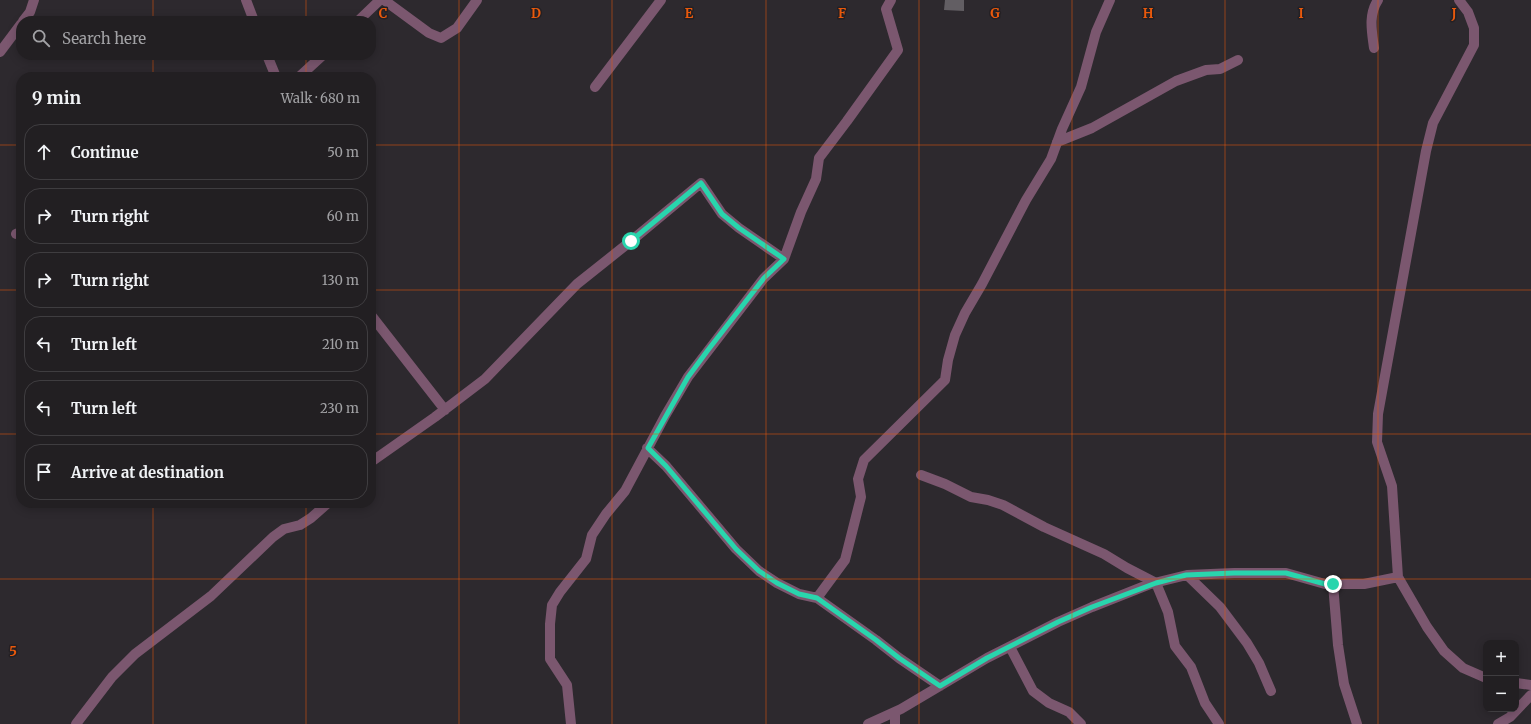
<!DOCTYPE html>
<meta charset="utf-8">
<style>
body{margin:0;font-family:Merriweather,serif;background:#2e2c2f;color:#f1f3f6}
.controls{position:absolute;right:12px;bottom:12px;display:grid;overflow:hidden;border-radius:8px;box-shadow:0 2px 10px #0003}
.controls button{width:36px;height:36px;display:grid;place-items:center;padding:0;border:0;border-bottom:1px solid #3f3d40;background:#221f22;color:#f1f3f6;font:20px sans-serif}
.stop{position:absolute;width:12px;height:12px;margin:-9px;border:3px solid #29d5ad;border-radius:50%;background:#fff}
.stop.end{background:#29d5ad;border-color:#fff;box-shadow:0 1px 4px #0008}
.list{margin:0;padding:0;list-style:none}
h2{display:flex;justify-content:space-between;align-items:center;height:52px;margin:0;padding:0 16px;font-size:17px}
h2 small{font-size:13px;font-weight:400;color:#a2a2a5}
.list li{display:grid;grid-template-columns:26px 1fr auto;gap:12px;align-items:center;box-sizing:border-box;height:56px;margin:0 8px 8px;padding:0 8px;border:1px solid #3f3d40;border-radius:16px}
.list b{display:block;font-size:15px;white-space:nowrap}
.list em{font-size:13px;font-style:normal;color:#a2a2a5}
.icon{flex:none;width:22px;height:22px;fill:none;stroke:currentColor;stroke-width:2;stroke-linecap:round;stroke-linejoin:round}
.map{position:relative;flex:none;width:1531px;height:724px;overflow:hidden}
.search{position:absolute;background:#221f22;box-shadow:0 2px 10px #0003;left:16px;top:16px;width:360px;height:44px;display:flex;align-items:center;gap:10px;box-sizing:border-box;padding:0 14px;border-radius:16px;color:#a2a2a5;font-size:15px}
.panel{position:absolute;background:#221f22;box-shadow:0 2px 10px #0003;left:16px;top:72px;width:360px;height:436px;border-radius:16px}
.map>svg:first-child{display:block}
.building{fill:#625e63}
.lines{fill:none;stroke-linecap:round;stroke-linejoin:round}
.minor{stroke:#7b576f;stroke-width:10}
.route{stroke:#29d5ad;stroke-width:5}
.grid{fill:none;stroke:#e8590c;stroke-width:1;stroke-opacity:0.55}
.grid-label{font-size:13px;text-anchor:middle;font-weight:bold;fill:#e8590c;stroke:#242024;stroke-width:3;stroke-linejoin:round;paint-order:stroke}
</style>
<div class="map">
<svg width="1531" height="724" viewBox="0 0 1531 724">
<rect width="100%" height="100%" fill="#2d292e"/>
<path class="building" d="M945,0H964V11L944,10Z"/>
<g class="lines">
<path class="minor" d="M246,0L254,21
M384,0L429,33L441,38L457,28L477,0
M1459,0L1468,12L1474,28V45L1433,123L1426,151L1378,414L1377,442L1392,486L1398,577L1427,627L1444,651L1463,668L1486,678
M23,21L30,12L34,0
M358,21L380,0
M1374,48C1372,32 1368,15 1378,0
M0,52L21,24
M267,55L276,77
M299,77L323,55
M595,87L661,0
M1057,142L1092,128L1176,81L1206,70L1220,69L1238,60
M16,234L21,232
M371,315L445,410
M647,448L666,466L736,549L759,571L777,583L799,594L817,598L876,640L899,658L940,686
M371,462L435,417L485,379L577,284L631,241L701,183L722,214L739,228L784,259
M921,475L945,484L971,497L988,500L1003,505L1044,527L1104,554L1127,568L1156,583L1168,612L1175,646L1191,667L1205,703L1219,724
M1187,575L1220,607L1247,643L1259,663L1271,691
M1333,584L1338,645L1344,684L1357,724
M817,598L845,560L861,497L858,479L864,460L945,380L948,360L955,335L965,313L982,284L1026,200L1051,159L1062,129L1081,87L1096,32L1110,0
M1010,647L1033,691L1049,703L1069,712L1081,724
M1516,683L1531,685
M895,712V724
M76,724L112,677L135,654L211,596L273,537L284,529L300,525L311,518L328,503
M571,724L567,685L550,659V624L552,605L560,592L586,559L592,535L606,514L625,491L665,416L688,377L764,278L784,259L801,212L816,179L819,158L847,121L898,50L886,9L891,0
M868,724L901,709L987,658L1058,622L1092,607L1150,584L1187,575L1234,573H1286L1325,584H1364L1398,577
M1498,724L1510,717L1531,695"/>
</g>
<g class="lines">
<path class="route" d="M631,241L701,183L722,214L739,228L784,259L764,278L708,350L688,377L648,448L666,466L736,549L759,571L777,583L799,594L817,598L876,640L899,658L940,686L987,658L1058,622L1092,607L1156,583L1186,575L1234,573H1286L1325,584H1333"/>
</g>
<path class="grid" d="M153,0V21M306,0V21M459,0V724M612,0V724M766,0V724M919,0V724M1072,0V724M1225,0V724M1378,0V724M153,55V77M306,55V77M0,145H21M371,145H1531M0,290H21M371,290H1531M0,434H21M371,434H1531M153,503V724M306,503V724M0,579H1531"/>
<g class="grid-label">
<text x="383" y="18">C</text>
<text x="536" y="18">D</text>
<text x="689" y="18">E</text>
<text x="842" y="18">F</text>
<text x="995" y="18">G</text>
<text x="1148" y="18">H</text>
<text x="1301" y="18">I</text>
<text x="1454" y="18">J</text>
<text x="13" y="656">5</text>
</g>
</svg>
<div class="controls">
<button>+</button>
<button>−</button>
</div>
<div class="stop" style="left:631px;top:241px"></div>
<div class="stop end" style="left:1333px;top:584px"></div>
<div class="search"><svg class="icon" aria-label="search" viewBox="0 0 24 24"><circle cx="10" cy="10" r="6"/><path d="M15 15l6 6"/></svg>Search here</div>
<section class="panel">
<h2>9 min<small>Walk · 680 m</small></h2>
<ul class="list">
<li><svg class="icon" aria-label="ahead" viewBox="0 0 24 24"><path d="M12 20V5M6 11l6-6 6 6"/></svg><div><b>Continue</b></div><em>50 m</em></li>
<li><svg class="icon" aria-label="right" viewBox="0 0 24 24"><path d="M7 20v-9h11M14 6l5 5-5 5"/></svg><div><b>Turn right</b></div><em>60 m</em></li>
<li><svg class="icon" aria-label="right" viewBox="0 0 24 24"><path d="M7 20v-9h11M14 6l5 5-5 5"/></svg><div><b>Turn right</b></div><em>130 m</em></li>
<li><svg class="icon" aria-label="left" viewBox="0 0 24 24"><path d="M17 20v-9H6M10 6l-5 5 5 5"/></svg><div><b>Turn left</b></div><em>210 m</em></li>
<li><svg class="icon" aria-label="left" viewBox="0 0 24 24"><path d="M17 20v-9H6M10 6l-5 5 5 5"/></svg><div><b>Turn left</b></div><em>230 m</em></li>
<li><svg class="icon" aria-label="arrive" viewBox="0 0 24 24"><path d="M6 21V4h12l-3 4 3 4H6"/></svg><div><b>Arrive at destination</b></div></li>
</ul>
</section>
</div>
